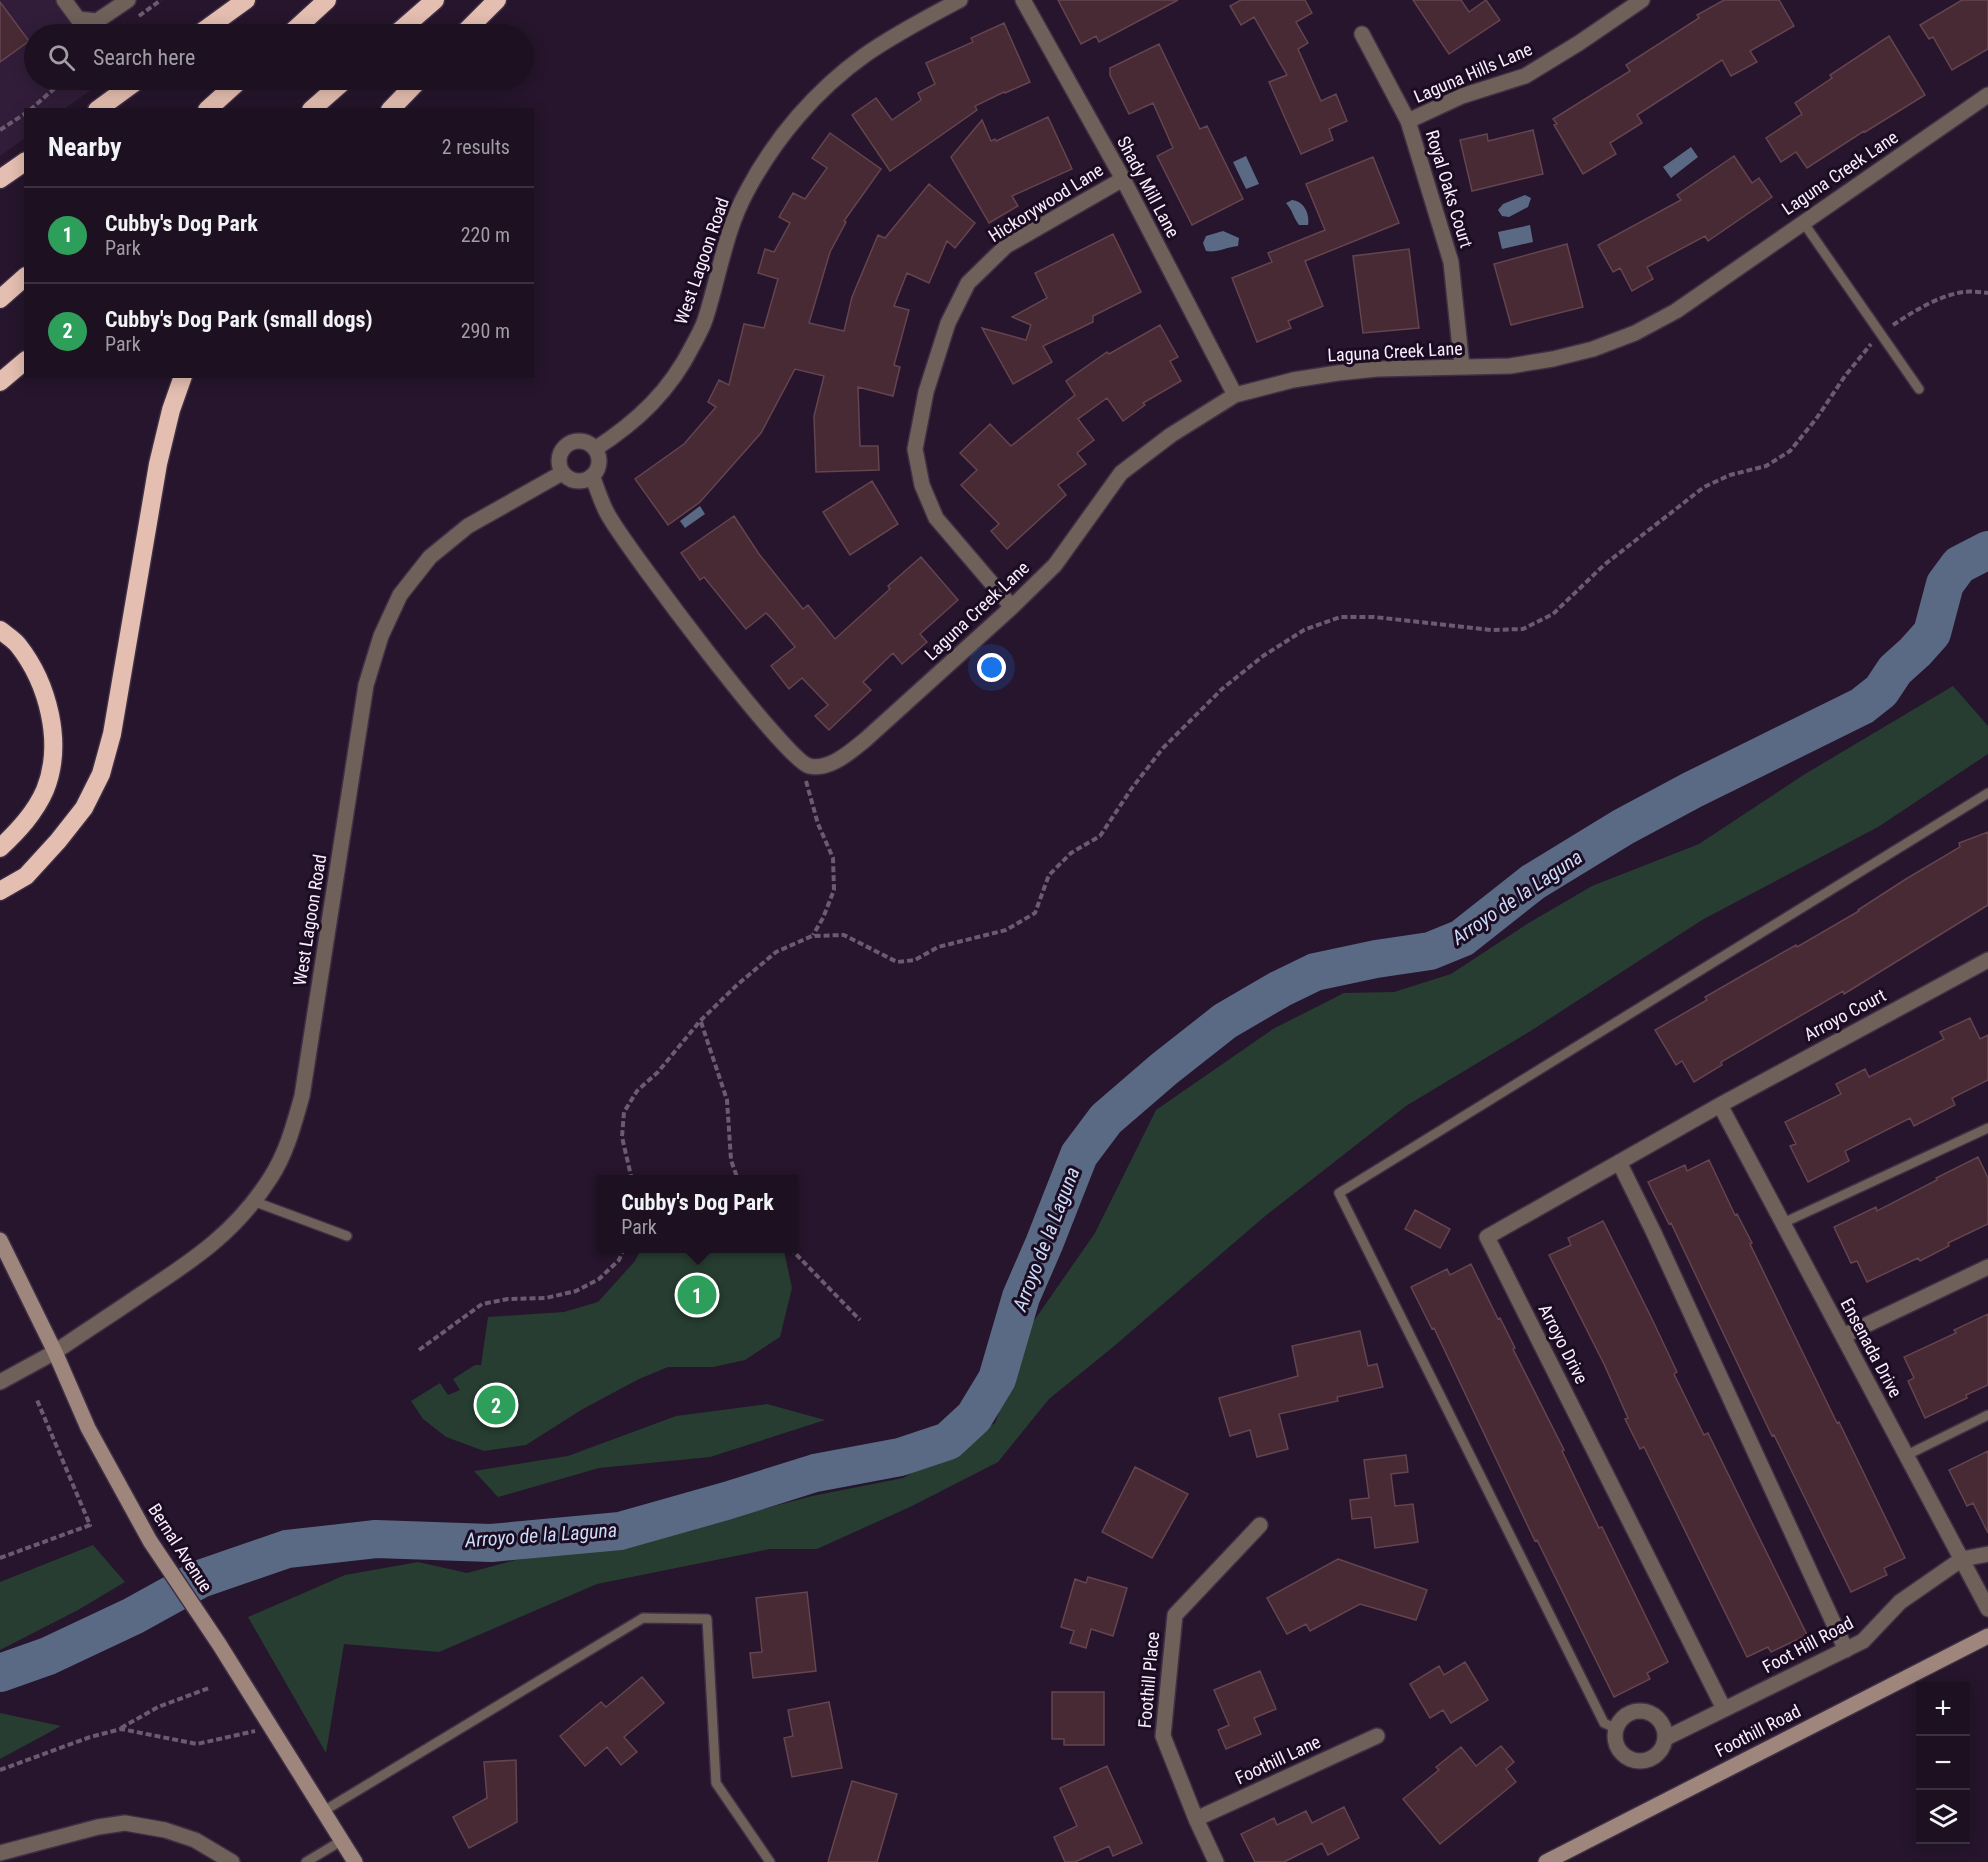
<!DOCTYPE html>
<meta charset="utf-8">
<style>
body{margin:0;font-family:"Roboto Condensed",sans-serif;background:#25192a;color:#f1f3f6}
.controls{position:absolute;right:18px;bottom:18px;display:grid;overflow:hidden;border-radius:0px;box-shadow:0 3px 15px #0003}
.controls button{width:54px;height:54px;display:grid;place-items:center;padding:0;border:0;border-bottom:2px solid #3a303f;background:#1c1021;color:#f1f3f6;font:30px sans-serif}
.you{position:absolute;left:992px;top:668px;width:21px;height:21px;margin:-15px;border:4px solid #fff;border-radius:50%;background:#1a73e8;box-shadow:0 0 0 9px #1a73e833}
.badge{display:grid;place-items:center;width:39px;height:39px;border-radius:50%;background:#fc8fc1;color:#fff;font-size:20px;font-weight:700}
.pin{position:absolute;translate:-50% -50%;border:3px solid #fff;box-shadow:0 2px 6px #0006}
.popup{position:absolute;left:597px;top:1175px;width:201px;height:78px;box-sizing:border-box;display:grid;place-content:center;border-radius:0px;background:#1c1021;filter:drop-shadow(0 2px 4px #0005);font-size:20px;white-space:nowrap;color:#a09da5}
.popup b{font-size:22px;color:#f1f3f6}
.popup::after{content:'';position:absolute;left:50%;top:100%;margin-left:-12px;border:12px solid transparent;border-top-color:#1c1021}
.list{margin:0;padding:0;list-style:none}
h2{display:flex;justify-content:space-between;align-items:center;height:78px;margin:0;padding:0 24px;font-size:26px}
h2 small{font-size:20px;font-weight:400;color:#a09da5}
.list li{display:grid;grid-template-columns:39px 1fr auto;gap:18px;align-items:center;box-sizing:border-box;height:96px;padding:0 24px;border-top:2px solid #3a303f}
.list b{display:block;font-size:22px;white-space:nowrap}
.list p{margin:0;font-size:20px;white-space:nowrap;color:#a09da5}
.list em{font-size:20px;font-style:normal;color:#a09da5}
.icon{flex:none;width:33px;height:33px;fill:none;stroke:currentColor;stroke-width:2;stroke-linecap:round;stroke-linejoin:round}
.map{position:relative;flex:none;width:1988px;height:1862px;overflow:hidden}
.search{position:absolute;background:#1c1021;box-shadow:0 3px 15px #0003;left:24px;top:24px;width:510px;height:66px;display:flex;align-items:center;gap:15px;box-sizing:border-box;padding:0 21px;border-radius:33px;color:#a09da5;font-size:22px}
.panel{position:absolute;background:#1c1021;box-shadow:0 3px 15px #0003;left:24px;top:108px;width:510px;height:270px;border-radius:0px}
.map>svg:first-child{display:block}
.built{fill:#311d39}
.green{fill:#273d31}
.water{fill:#5a6a84}
.lines{fill:none;stroke-linecap:round;stroke-linejoin:round}
.river{stroke:#5a6a84;stroke-width:38}
.building{fill:#472a34;stroke:#64444f;stroke-width:1.5}
.service-casing{stroke:#3f2f45;stroke-width:12}
.minor-casing{stroke:#3f2f45;stroke-width:18}
.tertiary-casing{stroke:#3f2f45;stroke-width:18}
.secondary-casing{stroke:#3f2f45;stroke-width:18}
.motorway-casing{stroke:#3f2f45;stroke-width:21}
.path{stroke:#6a5b6f;stroke-width:4;stroke-dasharray:6 3;stroke-linecap:butt}
.service{stroke:#6f605a;stroke-width:9}
.minor{stroke:#6f605a;stroke-width:15}
.tertiary{stroke:#6f605a;stroke-width:15}
.secondary{stroke:#9e867d;stroke-width:15}
.motorway{stroke:#e4beb0;stroke-width:18}
.labels{text-anchor:middle;stroke-width:6;stroke-linejoin:round;paint-order:stroke}
.street-label{font-size:18px;fill:#f9eefe;stroke:#1c0c22}
.water-label{font-size:20px;font-style:italic;fill:#cadcfa;stroke:#1c0c22}
</style>
<div class="map">
<svg width="1988" height="1862" viewBox="0 0 1988 1862">
<rect width="100%" height="100%" fill="#26152c"/>
<path class="built" d="M0,0H54L79,34H34V80H105L64,109L26,110L25,138L0,156Z"/>
<path class="green" d="M1953,686L1988,726V754L1878,827L1702,920L1529,1032L1406,1106L1264,1217L1113,1347L1049,1399L998,1462L912,1506L817,1549H770L597,1584L439,1652L344,1644L326,1753L248,1617L345,1575L418,1562L467,1573L516,1560L619,1547L812,1496L903,1478L995,1423L1031,1325L1095,1233L1156,1110L1273,1029L1344,993L1394,992L1451,974L1527,924L1592,886L1699,844L1805,774Z
M781,1248L784,1251L792,1288L780,1337L745,1360L713,1367H668L639,1379L581,1410L526,1445L484,1451L446,1437L423,1419L411,1401L440,1383L448,1395L460,1390L453,1379L475,1365H481L488,1317L564,1312L598,1302L635,1261L641,1249Z
M767,1404L825,1420L710,1457L599,1468L498,1497L474,1471L568,1456L676,1416Z
M93,1545L125,1582L78,1610L0,1650V1582Z
M0,1713L61,1726L0,1759Z"/>
<path class="water" d="M1691,147L1698,157L1671,178L1663,167Z
M1246,156L1259,184L1246,189L1233,162Z
M1525,195L1531,198L1528,207L1509,217L1502,216L1498,210L1503,204Z
M1292,200C1304,201 1310,214 1308,225H1299C1293,217 1293,211 1286,203Z
M1530,225L1533,242L1502,249L1498,232Z
M1223,231L1239,238L1238,246C1227,247 1217,253 1206,251L1203,243L1206,236Z
M700,506L705,514L685,528L680,521Z"/>
<g class="lines">
<path class="river" d="M0,1673L48,1656L133,1616L200,1579L287,1549L376,1539L491,1543L620,1531L726,1501L815,1473L900,1457L948,1441L974,1417L997,1379L1021,1297L1044,1244L1079,1155L1106,1119L1164,1069L1225,1021L1280,989L1315,972L1376,959L1430,951L1462,938L1533,882L1623,827L1692,790L1862,706L1881,691L1895,670L1915,652L1932,633L1945,584L1959,565L1988,550"/>
</g>
<path class="building" d="M1058,0H1178L1099,42L1096,36L1081,44Z
M1241,0H1305L1312,13L1296,22L1308,43L1298,49L1321,101L1336,94L1347,121L1329,129L1333,140L1301,154L1269,82L1287,75L1254,17L1241,25L1230,6Z
M1413,0H1461L1469,12L1486,0L1500,20L1449,54Z
M1724,0H1779L1794,26L1750,51L1757,62L1731,76L1722,60L1637,115L1642,123L1610,143L1616,154L1583,174L1554,125L1557,124L1553,119L1630,71L1626,65L1699,18L1697,15Z
M1962,0H1988V49L1952,70L1933,37L1929,39L1920,25Z
M0,2L29,41L0,62Z
M1004,23L1030,82L1005,93L1004,92L975,106L977,110L890,171L852,115L876,98L892,120L921,100L918,93L935,84L926,63L973,42L971,38Z
M1889,36L1925,95L1865,132L1864,131L1807,168L1796,152L1781,162L1766,138L1802,114L1795,103L1832,78L1830,75Z
M1159,44L1200,129L1207,126L1243,199L1192,225L1157,156L1173,148L1153,103L1129,114L1110,75V68Z
M1048,117L1072,169L1012,196L1018,206L989,223L951,157L982,120L991,141L995,139L996,141Z
M1533,130L1543,174L1472,191L1460,140L1487,134L1488,141Z
M830,133L881,169L844,221L846,222L830,252L809,323L844,331L852,297L878,235L885,238L929,184L975,223L955,248L947,241L929,283L907,273L894,306L909,310L894,365L900,367L893,396L858,387L860,446H878L879,470L816,472L814,416L824,376L795,369L761,433L700,502L668,525L635,479L684,444L716,407L708,402L719,380L729,385L744,324L764,328L778,279L758,273L765,249L774,252L790,223L779,217L793,193L805,199L827,168L812,158Z
M1734,156L1752,183L1759,178L1772,197L1708,241L1705,236L1647,267L1653,279L1632,291L1620,268L1613,272L1598,245L1681,200L1677,195Z
M1373,157L1399,223L1305,261L1323,306L1288,321L1291,328L1257,342L1232,278L1272,262L1268,253L1325,230L1306,184Z
M1113,234L1141,292L1093,316V322L1043,346L1052,362L1013,384L982,328L1026,340L1031,325L1012,317L1047,298L1035,273Z
M1567,244L1583,307L1511,325L1494,264Z
M1409,249L1419,328L1363,333L1353,256Z
M1160,325L1178,357L1170,361L1181,381L1143,403L1145,405L1123,421L1107,398L1078,419L1094,440L1077,453L1086,464L1058,485L1066,495L1007,549L991,531L999,524L961,485L977,470L960,453L990,424L1011,446L1075,395L1066,381L1107,352L1109,354Z
M872,481L898,524L850,555L823,512Z
M734,516L759,554L803,609L808,605L835,639L890,589L888,586L921,557L958,600L920,634L927,642L902,664L893,653L863,682L871,690L829,730L815,716L828,705L802,678L789,689L771,666L795,647L773,620L766,613L746,629L704,577L700,580L681,553Z
M1988,832V905L1844,994L1843,991L1721,1062L1722,1065L1694,1082L1682,1061L1676,1065L1655,1030L1707,1000L1705,997L1745,974L1796,945L1797,947L1859,911L1858,910L1906,879L1960,847L1959,843Z
M1970,1018L1980,1039L1988,1035V1080L1952,1098L1955,1105L1914,1126L1910,1118L1845,1151L1849,1161L1808,1182L1790,1146L1796,1144L1785,1122L1841,1094L1836,1084L1865,1069L1869,1077L1944,1039L1940,1032Z
M1978,1157L1988,1178V1224L1948,1243L1949,1246L1920,1261L1918,1258L1867,1282L1857,1261L1851,1263L1834,1227L1876,1207L1877,1211L1937,1180L1936,1178Z
M1709,1160L1735,1215L1737,1214L1752,1243L1750,1244L1837,1423L1839,1422L1905,1558L1884,1568L1887,1575L1851,1592L1774,1435L1772,1436L1671,1223L1669,1224L1648,1182L1685,1165L1687,1171Z
M1415,1210L1450,1229L1440,1248L1405,1229Z
M1603,1221L1652,1319L1677,1372L1674,1374L1704,1435L1708,1433L1807,1635L1771,1652L1768,1647L1747,1657L1644,1447L1640,1449L1625,1419L1628,1418L1604,1364L1549,1255L1571,1245L1568,1238Z
M1471,1264L1498,1319L1500,1318L1515,1348L1513,1349L1564,1450L1562,1451L1599,1528L1602,1527L1668,1662L1647,1673L1650,1679L1614,1697L1537,1540L1535,1541L1434,1328L1432,1329L1411,1287L1447,1269L1450,1275Z
M1988,1314V1385L1966,1395L1967,1398L1925,1418L1908,1381L1914,1378L1904,1357L1956,1333L1954,1330Z
M1360,1331L1368,1366L1377,1364L1383,1387L1337,1397L1338,1401L1279,1414L1288,1449L1257,1457L1250,1430L1230,1436L1219,1398L1298,1376L1292,1346Z
M1988,1451V1533L1973,1503L1967,1506L1949,1470Z
M1406,1455L1408,1472L1391,1474L1395,1506L1413,1504L1418,1542L1375,1548L1371,1517L1352,1519L1350,1500L1369,1498L1364,1460Z
M1135,1467L1188,1494L1152,1558L1102,1532Z
M1338,1559L1427,1590L1416,1620L1360,1604L1310,1631L1306,1624L1287,1634L1267,1598Z
M1088,1577L1127,1588L1113,1636L1091,1629L1086,1648L1070,1643L1074,1631L1061,1627L1075,1579L1086,1583Z
M807,1592L816,1671L753,1678L750,1653L762,1652L756,1598Z
M1465,1662L1488,1700L1451,1723L1443,1710L1430,1718L1410,1684L1439,1666L1444,1675Z
M1260,1671L1276,1709L1254,1718L1261,1734L1226,1749L1218,1730L1229,1725L1214,1690Z
M642,1677L664,1703L624,1737L637,1752L621,1765L607,1747L585,1766L560,1736L601,1702L606,1707Z
M1052,1692H1104V1745H1064V1739H1052Z
M829,1702L842,1768L792,1777L784,1738L793,1736L788,1710Z
M1501,1746L1514,1762L1506,1769L1516,1782L1440,1844L1403,1799L1439,1770L1436,1767L1461,1747L1476,1766Z
M516,1760L517,1822L469,1848L453,1817L487,1798L484,1762Z
M1107,1766L1142,1843L1113,1856L1109,1846L1075,1862H1065L1054,1837L1077,1826L1060,1788Z
M852,1781L897,1794L877,1862H828Z
M1344,1807L1359,1838L1328,1855L1322,1843L1284,1862H1255L1241,1834L1274,1818L1277,1825L1306,1811L1312,1823Z"/>
<g class="lines">
<defs>
<path id="service" d="M1803,222L1919,389
M253,1201L347,1236
M1783,1223L1988,1128
M1907,1455L1988,1415
M1617,1729L1604,1723L1339,1193L1988,793
M322,1812L643,1618L707,1619L716,1783L770,1862
M306,1862L341,1841"/>
<path id="minor" d="M64,0L78,19L97,21L128,0
M1023,0L1123,179L1235,395
M1362,34L1408,121L1451,262L1462,367
M1408,121L1462,96L1525,76L1579,43L1642,0
M592,476C598,490 602,506 610,518C630,552 785,760 809,766C830,771 851,751 865,740L1012,607L1055,565L1121,473L1171,435L1235,395L1293,380L1338,373L1377,369L1510,366L1553,359L1593,349L1635,333L1676,311L1988,95
M1012,607L936,518L922,485L915,449L926,392L948,323L968,283L1006,246L1123,179
M1720,1105L1988,1609
M1619,1162L1653,1231L1846,1650
M1843,1336L1988,1267
M0,1382L55,1352
M1724,1709L1487,1237L1720,1105L1988,960
M1615 1736a25 25 0 1 1 50 0a25 25 0 1 1-50 0Z
M1666,1738L1863,1641L1900,1602L1962,1559L1988,1554
M1196,1819L1377,1736
M0,1853L98,1827L125,1823L165,1830L195,1840L232,1862
M1216,1862L1196,1819L1163,1736L1175,1615L1260,1525"/>
<path id="tertiary" d="M559 461a20 20 0 1 1 40 0a20 20 0 1 1-40 0Z
M595,449C638,421 670,391 693,345C697,337 702,329 705,320C719,277 725,231 747,191C775,138 816,90 865,55C895,34 928,17 960,0
M55,1352C84,1332 114,1313 143,1293C195,1259 237,1231 271,1177C287,1152 294,1124 302,1096L366,685L381,636L400,595L430,557L468,526L562,473"/>
<path id="secondary" d="M0,1240L55,1352L88,1428L150,1541L219,1644L355,1862
M1546,1862L1988,1636"/>
<path id="motorway" d="M199,34L246,0
M290,34L327,0
M396,34L435,0
M463,34L497,0
M97,110L138,80
M207,110L240,80
M311,110L345,80
M390,110L419,80
M0,179L26,161
M0,299L26,276
M0,382L26,360
M0,630C6,635 13,639 18,645C48,683 64,743 45,790C35,813 18,831 0,848
M0,891L26,876L58,841L84,808L101,774L112,734L158,464L171,410L183,376"/>
</defs>
<use href="#service" class="service-casing"/>
<use href="#minor" class="minor-casing"/>
<use href="#tertiary" class="tertiary-casing"/>
<use href="#secondary" class="secondary-casing"/>
<use href="#motorway" class="motorway-casing"/>
<path class="path" d="M139,16L161,0
M115,34L126,25
M30,110L64,80
M0,130L26,113
M1893,325C1914,311 1938,296 1963,292C1971,291 1980,292 1988,293
M806,781L818,824L833,858L834,890L823,918L813,935
M701,1022L727,1100L731,1160L738,1180
M632,1180L622,1137L624,1112L637,1091L658,1072L700,1021L737,985L776,952L812,936L844,935L897,962L915,960L938,947L1006,930L1035,913L1049,875L1071,853L1100,836L1132,788L1163,748L1222,689L1263,656L1304,630L1340,617H1374L1491,630L1523,629L1553,614L1604,565L1704,487L1730,475L1766,466L1790,451L1816,419L1845,376L1871,344
M790,1248L860,1320
M419,1350L482,1304L508,1299L546,1298L576,1291L599,1279L619,1260L624,1248
M0,1558L90,1525L37,1400
M121,1728L158,1707L209,1688
M0,1770L90,1737L121,1729L197,1744L255,1731"/>
<use href="#service" class="service"/>
<use href="#minor" class="minor"/>
<use href="#tertiary" class="tertiary"/>
<use href="#secondary" class="secondary"/>
<use href="#motorway" class="motorway"/>
</g>
<g class="labels">
<g class="street-label">
<text transform="translate(1473 73) rotate(-23)" y="6">Laguna Hills Lane</text>
<text transform="translate(1840 173) rotate(-34)" y="6">Laguna Creek Lane</text>
<text transform="translate(1148 187) rotate(62)" y="6">Shady Mill Lane</text>
<text transform="translate(1449 189) rotate(73)" y="6">Royal Oaks Court</text>
<text transform="translate(1046 203) rotate(-32)" y="6">Hickorywood Lane</text>
<text transform="translate(702 261) rotate(-71)" y="6">West Lagoon Road</text>
<text transform="translate(1395 352) rotate(-3)" y="6">Laguna Creek Lane</text>
<text transform="translate(977 611) rotate(-43)" y="6">Laguna Creek Lane</text>
<text transform="translate(310 920) rotate(-81)" y="6">West Lagoon Road</text>
<text transform="translate(1845 1015) rotate(-28)" y="6">Arroyo Court</text>
<text transform="translate(1563 1344) rotate(63)" y="6">Arroyo Drive</text>
<text transform="translate(1871 1348) rotate(62)" y="6">Ensenada Drive</text>
<text transform="translate(180 1548) rotate(57)" y="6">Bernal Avenue</text>
<text transform="translate(1808 1645) rotate(-28)" y="6">Foot Hill Road</text>
<text transform="translate(1149 1680) rotate(-85)" y="6">Foothill Place</text>
<text transform="translate(1758 1731) rotate(-27)" y="6">Foothill Road</text>
<text transform="translate(1278 1760) rotate(-25)" y="6">Foothill Lane</text>
</g>
<g class="water-label">
<text transform="translate(1517 897) rotate(-34)" y="7">Arroyo de la Laguna</text>
<text transform="translate(1046 1239) rotate(-69)" y="7">Arroyo de la Laguna</text>
<text transform="translate(541 1535) rotate(-4)" y="7">Arroyo de la Laguna</text>
</g>
</g>
</svg>
<div class="controls">
<button>+</button>
<button>−</button>
<button><svg class="icon" aria-label="layers" viewBox="0 0 24 24"><path d="M12 4l9 5-9 5-9-5zM3 14l9 5 9-5"/></svg></button>
</div>
<div class="you"></div>
<div class="pin badge" style="left:697px;top:1295px;background:#2e9e5b">1</div>
<div class="popup"><b>Cubby's Dog Park</b>Park</div>
<div class="pin badge" style="left:496px;top:1405px;background:#2e9e5b">2</div>
<div class="search"><svg class="icon" aria-label="search" viewBox="0 0 24 24"><circle cx="10" cy="10" r="6"/><path d="M15 15l6 6"/></svg>Search here</div>
<section class="panel">
<h2>Nearby<small>2 results</small></h2>
<ul class="list">
<li><span class="badge" style="background:#2e9e5b">1</span><div><b>Cubby's Dog Park</b><p>Park</p></div><em>220 m</em></li>
<li><span class="badge" style="background:#2e9e5b">2</span><div><b>Cubby's Dog Park (small dogs)</b><p>Park</p></div><em>290 m</em></li>
</ul>
</section>
</div>
